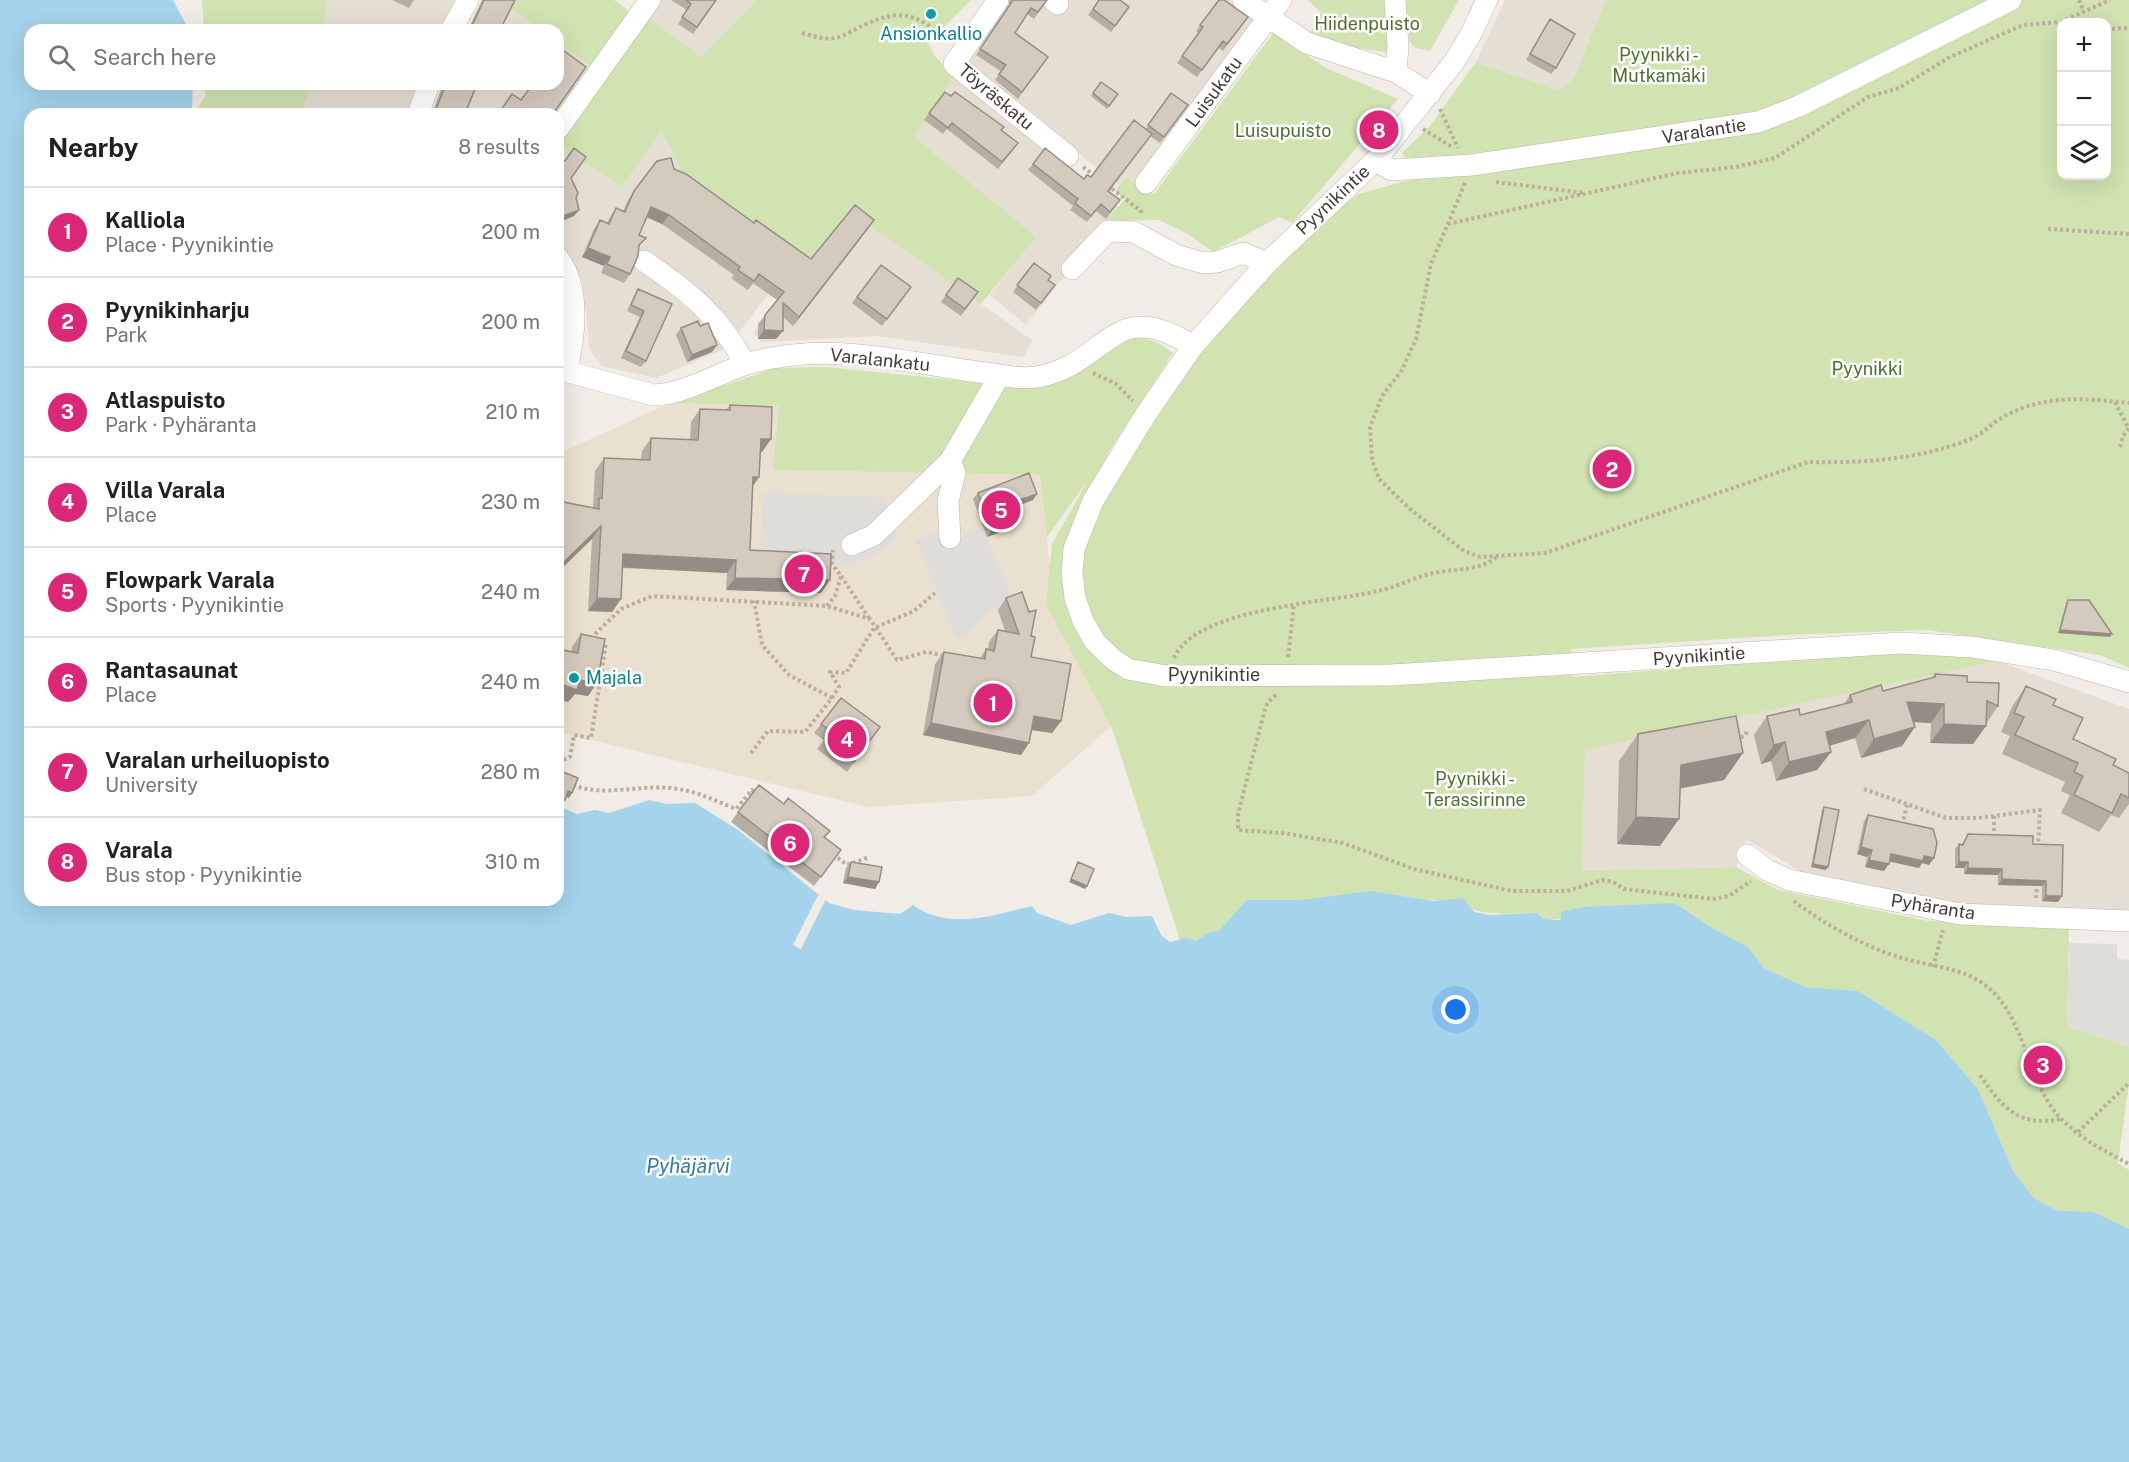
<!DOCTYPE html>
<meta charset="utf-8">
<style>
body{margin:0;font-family:"Public Sans",sans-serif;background:#f6f6f6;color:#202124}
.controls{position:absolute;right:18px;top:18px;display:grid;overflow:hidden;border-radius:12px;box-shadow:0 6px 24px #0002}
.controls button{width:54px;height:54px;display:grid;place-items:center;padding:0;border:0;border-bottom:2px solid #e0e0e0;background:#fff;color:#202124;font:30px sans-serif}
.you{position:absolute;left:1456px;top:1010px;width:21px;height:21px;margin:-15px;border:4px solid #fff;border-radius:50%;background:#1a73e8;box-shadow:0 0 0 9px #1a73e833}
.badge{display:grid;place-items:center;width:39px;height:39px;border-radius:50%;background:#db2777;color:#fff;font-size:20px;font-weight:700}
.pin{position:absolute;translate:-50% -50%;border:3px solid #fff;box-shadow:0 2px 6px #0006}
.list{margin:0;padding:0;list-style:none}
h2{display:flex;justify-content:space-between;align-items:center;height:78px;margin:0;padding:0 24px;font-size:26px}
h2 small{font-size:20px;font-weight:400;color:#757577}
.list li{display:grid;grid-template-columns:39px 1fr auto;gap:18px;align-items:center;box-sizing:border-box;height:90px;padding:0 24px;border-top:2px solid #e0e0e0}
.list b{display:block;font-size:22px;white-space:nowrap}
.list p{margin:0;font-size:20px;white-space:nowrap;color:#757577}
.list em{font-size:20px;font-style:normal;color:#757577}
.icon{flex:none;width:33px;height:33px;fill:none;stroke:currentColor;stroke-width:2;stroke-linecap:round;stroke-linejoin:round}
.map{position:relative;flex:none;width:2129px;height:1462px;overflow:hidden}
.search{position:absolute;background:#fff;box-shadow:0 6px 24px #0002;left:24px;top:24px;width:540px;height:66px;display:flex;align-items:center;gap:15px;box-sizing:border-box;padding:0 21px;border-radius:18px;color:#757577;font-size:22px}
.panel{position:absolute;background:#fff;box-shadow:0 6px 24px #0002;left:24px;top:108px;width:540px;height:798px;border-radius:18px}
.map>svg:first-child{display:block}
.residential{fill:#e5ded3}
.education{fill:#eae0cf}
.green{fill:#d0e3b0;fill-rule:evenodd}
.parking{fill:#dfddda}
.water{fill:#a4d3eb}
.pier{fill:#f1ece5}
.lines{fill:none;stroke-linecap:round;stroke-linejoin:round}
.minor-casing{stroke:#bfb6ab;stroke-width:22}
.path{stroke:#bdae9a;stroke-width:4;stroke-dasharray:3 3;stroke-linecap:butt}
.minor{stroke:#fff;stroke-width:21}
.wall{fill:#b7aea3}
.shaded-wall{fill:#958d85}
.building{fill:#d5cabe;stroke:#958d85;stroke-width:1.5}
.culture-dot{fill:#0f9aa8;stroke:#fff;stroke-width:2}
.labels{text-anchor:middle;stroke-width:5;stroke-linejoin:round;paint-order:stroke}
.park-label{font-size:18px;fill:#4b712c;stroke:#fff}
.culture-label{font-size:18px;fill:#0d838f;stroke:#fff}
.street-label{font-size:18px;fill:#433c35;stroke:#fff}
.water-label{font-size:20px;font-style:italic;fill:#337aa0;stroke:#fff}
</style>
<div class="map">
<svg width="2129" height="1462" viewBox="0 0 2129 1462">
<rect width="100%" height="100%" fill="#f1ece5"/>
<path class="residential" d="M328,0H455L441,30H322Z
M483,0H500L540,30H469Z
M661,0H757L701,57L648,18Z
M1006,0H1230L1255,19L1128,192L965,64Z
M1505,0H1612L1578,98L1476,62Z
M558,43L590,66L558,114H434L446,84H558Z
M954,77L1118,207L1026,325L990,295L1035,237L914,137Z
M311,84H419L407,114H301Z
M661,130L689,186L791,264L727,348L656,378L602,366L590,350L582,280L558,245V145L622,187Z
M851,212L1032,340L1024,357L877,336L762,342L753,333Z
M1997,661L2129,709V914L1962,906L1807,875L1746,839L1736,867L1582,871L1585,750Z"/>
<path class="education" d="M670,403L780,406L774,470L1041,475L1054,611L1111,726L1032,796L868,807L558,732V454Z"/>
<path class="green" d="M202,0H328L322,30H204Z
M500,0H614L629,11L590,66L558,43V30H540Z
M757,0H971L928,43L934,55L954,77L914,137L1036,237L981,304L851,212L800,275L689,186L661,130L622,187L558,145L648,18L701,57Z
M1307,0H1389L1393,45L1385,52L1338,45L1310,33L1321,12Z
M1404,0H1459L1430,51L1415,48L1410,42Z
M1606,0H2129V668L2100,655L1927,630L1786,635L1571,649L1572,677L1873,653H1931L1997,661L1585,750L1582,871L1736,867L1778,890L1928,921L2069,926L2067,1026L2129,1047V1083L2118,1163L2129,1170V1229L2093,1213L2058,1211L2034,1198L2013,1171L1978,1089L1936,1040L1858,991L1805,987L1764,968L1748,947L1712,928L1675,903L1562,912L1561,919H1544L1537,913C1495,914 1484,916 1445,900H1247L1215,940L1181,943L1112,728L1046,604L1052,544L1088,480L1047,537L1040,475L773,470L779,406L673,403L775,368L826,367L1014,386L1123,339L1142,337L1158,343L1173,353L1106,456L1176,389L1200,352L1226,321L1334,211L1359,194L1420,177L1402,153L1430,126L1476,62L1559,91L1573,81ZM2062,22H2106V176H2062Z
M1274,32L1324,67L1398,99L1292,223L1279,217L1213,252L1188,234L1159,220L1106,221L1125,199L1115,191L1125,178L1154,194Z
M205,84H311L301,114H193L205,97Z"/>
<path class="parking" d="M763,493L885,497L897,538L872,557L848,565L760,560Z
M959,524L963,535L983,527L1013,601L989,611L972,631L956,638L916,541Z
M2069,943L2117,944V959L2129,960V1047L2067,1026Z"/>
<path class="water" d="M0,0H173L189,30H30V84H193L192,110L189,114H30V900H558V806L577,814L595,810L609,813L649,800L667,804L695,803L738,830L829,903L854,910L900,914L913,905C949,931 993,915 1032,906L1037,913L1071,925L1109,913L1127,917L1152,916L1161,935L1170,942L1187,938L1196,941L1208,933L1219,931L1247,900H1303L1370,891L1433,901L1463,898L1474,912L1490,915L1537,913L1544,919L1561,920V912L1583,907L1675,903L1712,928L1748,947L1764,968L1805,987L1858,991L1936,1040L1978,1089L2013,1171L2034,1198L2058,1211L2093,1212L2129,1229V1462H0Z"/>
<path class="pier" d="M818,895L826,899L801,949L793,945Z"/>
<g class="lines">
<defs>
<path id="minor" d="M998,0L954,64L1068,156
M1053,0L1058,4
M1243,0L1307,43L1396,72L1430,94
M1395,0L1398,46L1396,72
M1487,0L1471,34L1454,62L1392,140L1375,161L1267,263L1193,346L1146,414L1093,501L1074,549L1072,573L1075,598L1083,621L1095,642L1114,660L1128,669L1166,676L1392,675L1901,643L1972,647L2054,660L2129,682
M451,30L468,0
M418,114L429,84
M558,129L650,0
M1375,161L1392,170L1472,165L1758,122L1799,106L2011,0
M1146,183L1281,0
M558,258C581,288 575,337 566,371
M644,261C687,290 720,316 745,364
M1072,269L1108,231L1134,232L1176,255L1203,263L1217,262L1243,253L1267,263
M558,369L653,395C684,394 715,375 744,365C760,359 776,357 793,355C851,348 920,364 979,372C998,374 1022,381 1042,376C1109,361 1113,295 1193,346
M950,461L955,473L948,501L950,538
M852,545L874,535L950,461L1000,375
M1747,855L1767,870L1789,880L1960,914L2129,921"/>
</defs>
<use href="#minor" class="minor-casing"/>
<path class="path" d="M2079,0L2084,12
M2106,29L2129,28
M802,33C813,36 824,40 835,38C845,36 855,29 864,25C901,8 919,14 947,41
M1440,109L1458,148
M1423,129L1452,147
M1083,167L1096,177
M1496,182L1584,193
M1465,183L1431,264L1416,339L1402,370L1382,396L1370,427L1372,460L1379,479L1410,509L1464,551L1480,557L1545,553L1808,462C1852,463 1901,461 1944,448C1955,445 1968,441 1978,435C1986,431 1992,423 2000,419C2040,394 2085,398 2129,403
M1107,185L1141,211L1140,214
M1448,224L1678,173L1736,167L1775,158L1868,97L1899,88L1950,57L2023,25L2061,22L2110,0
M2048,229L2129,234
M1093,373L1116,384L1133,401
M2115,402L2129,429
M2120,447L2123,436L2129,428
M841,576L869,618
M827,606L835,596L841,576L832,564L833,550
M595,634L621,609L652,596L827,606L870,619L897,660L926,652L946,656
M1288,657L1294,604
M1174,658C1196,607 1329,603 1378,591C1398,587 1418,575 1439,572C1460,569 1478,570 1496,558
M1276,695L1268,702L1265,709L1238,814V830L1282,833L1343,843L1414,869L1512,891H1567L1602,880L1613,882L1624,889L1713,899L1729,896L1751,881
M832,698L839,687L830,672L846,673L874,628L914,611L935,593
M1735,739L1745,736L1747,731
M751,753L768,731L805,732L832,698L789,675L762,645L754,601
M558,762L570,757L574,735L591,738L606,643
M573,785C602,797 638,785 670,788C694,790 714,800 736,809L752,790L756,794
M1864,789L1946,818H1978L2040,810L2038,847
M1994,816V838
M1902,825L1907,805
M833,854L847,865L869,857
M2036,898L2037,882
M1794,901C1822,923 1865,947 1899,957C1926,966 1962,967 1985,985C2021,1012 2025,1064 2047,1100C2065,1131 2099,1148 2129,1164
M1933,967L1943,930
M1980,1075C2003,1109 2019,1127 2061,1119
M2078,1132L2129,1083"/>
<use href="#minor" class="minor"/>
</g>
<path class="wall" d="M392,0H414L409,8Z
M482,0H515L500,30H468Z
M671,0H716L693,34L678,24L687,10Z
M1009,0H1047L1034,19L1027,14L1015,33L1048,57L1018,99L995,80L1001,71L976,55L1009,7Z
M1099,0L1129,7L1111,32L1088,15Z
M1219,0L1248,17L1223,51L1218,47L1197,77L1177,63L1199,33L1196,31Z
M1550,19L1556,68L1551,74L1526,60Z
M1101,82L1118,94L1107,109L1091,96Z
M443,84H477L465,114H432Z
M945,92L1002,131L1013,150L998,169L947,129L943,134L924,120Z
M1171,93L1188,105L1160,143L1150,136L1109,192L1120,200L1106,219L1096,211L1087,222L1070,210L1073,206L1028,170L1033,164L1084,179L1091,177L1146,129Z
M512,94L521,100L553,114H498Z
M674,169L754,223L811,259L874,220L793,326L783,317L776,339H758V324L777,300L753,283L748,290L731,278L734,275L662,224L647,217L639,235V248L630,274L624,283L601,273L604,266L582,257L594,229L600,220L607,223L610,217L616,208L623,211L628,200L634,191Z
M1034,263L1048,280L1055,285L1036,310L1013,292Z
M881,265L911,287L882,326L852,303Z
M958,278L978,292L961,316L941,302Z
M638,289L672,304L646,361L641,367L621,358L640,317L627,311L634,296Z
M700,326L712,352L687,362L676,335L681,328Z
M730,405L771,439L762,452H760L759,477L753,486L750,550L821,593L726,590L727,573L622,568L621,599L612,612L588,611L592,539L558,572V501L592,508L593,506L595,471L604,458L641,460L642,451L651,438L690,440L691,422L700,409L726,410Z
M978,493L1037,494L1033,500L1016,506L1021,519L1016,526L987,537L973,499Z
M1006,598L1031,636V657L1061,721L1052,733L1032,730L1029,743L1021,755L923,735L935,664L944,652L980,658L986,649L988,650L989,642L998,630L1005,631L998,610Z
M2068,600L2112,634L2110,637L2058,633L2066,603Z
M581,634L597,683L588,696L575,694L568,702L572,647Z
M1935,674L1967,682L1998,706L1973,744L1930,743L1931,723L1913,722L1902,746L1861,758L1855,738L1829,746L1831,752L1817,770L1776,781L1771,761L1761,764L1754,735L1767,716L1800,715L1844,704L1850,695L1883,691L1933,677Z
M2026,686L2053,705L2073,739L2113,765L2129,773V804L2119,818L2111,815L2099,832L2061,813L2070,795L2061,791L2065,782L2002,754L2010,736L2001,732L2013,705Z
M841,698L873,737L847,772L817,749L824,740L814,733Z
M1638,734L1743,753L1724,780L1680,788L1660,846L1617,844L1619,761Z
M784,804L830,831L825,837L841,850L814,886L731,822L738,812Z
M1824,807L1826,870L1811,867L1822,810Z
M1868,815L1934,858L1929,865L1922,863L1919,868L1890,861L1884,871L1865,867L1867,857L1857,854L1864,821Z
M1968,834L2033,844L2062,896L2058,902L2042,901V886L1998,885V875L1964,874V868H1955V849L1959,844H1962Z
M851,862L879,882L875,889L843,883L846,868Z"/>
<path class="shaded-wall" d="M348,84H362L360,88Z
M436,109L448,114H433Z
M651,207L669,215L662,224L644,216Z
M579,210L574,216L558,223V218Z
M874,220L868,229L793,326L799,317Z
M588,248L610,257L604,266L582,257Z
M764,330L783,331L776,339H758Z
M717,345L712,352L687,362L692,355Z
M761,439H771L762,452H752Z
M753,477H759L750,490Z
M1037,494L1033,500L1010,509L1014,502Z
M1021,519L1016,526L987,537L992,530Z
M601,526L592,539L558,572V563Z
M623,554L736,560L727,573L614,567Z
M735,578L830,580L821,593L726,590Z
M597,598L621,599L612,612L588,611Z
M2060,630L2112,634L2110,637L2058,633Z
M580,680L597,683L588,696L575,694L568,702L558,699V683Z
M1907,702L1944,704L1931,723L1894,721Z
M1034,716L1061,721L1052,733L1025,729Z
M1869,720L1855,738L1812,751L1826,732Z
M931,723L1029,743L1021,755L923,735Z
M1944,724L1986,726L1973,744L1930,743Z
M1915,727L1902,746L1861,758L1874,739Z
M1785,742L1771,761L1761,764L1774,745Z
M1831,752L1817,770L1776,781L1789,762Z
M1743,753L1724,780L1662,792L1681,765Z
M568,791L572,793L569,798L564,796Z
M558,798L565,800L561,806L558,804Z
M1636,817L1679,819L1660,846L1617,844Z
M1861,847L1872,850L1867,857L1857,854Z
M1891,854L1924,856L1934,858L1929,865L1922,863L1919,868L1887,861Z
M1869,860L1889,864L1884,871L1865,867Z
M1959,862H1968L1964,868H1955Z
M1813,864L1828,867L1826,870L1811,867Z
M1968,868L2002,869L1998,875L1964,874Z
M848,877L879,882L875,889L843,883Z
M1071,879L1087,886L1085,889L1069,882Z
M2002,879L2046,881L2042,886L1998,885Z
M2046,896H2062L2058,902L2042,901Z"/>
<path class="building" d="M484,0H515L500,30H470Z
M686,0H716L697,27L682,17L691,4Z
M1013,0H1047L1038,12L1031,8L1015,33L1048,57L1022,92L999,74L1006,65L980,49Z
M1099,0H1120L1129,7L1115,26L1093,9Z
M1219,0H1224L1248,17L1227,44L1223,41L1202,70L1182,56L1203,27L1200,25Z
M1550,19L1575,34L1556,68L1530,54Z
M346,27L355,30H345Z
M419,27L426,30H418Z
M560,48L586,67L553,114H506L501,110L512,94L521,100L533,84H558V51Z
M1101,82L1118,94L1109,106L1093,93Z
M446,84H477L465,114H448L436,109Z
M945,92L951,96L955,92L1004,127L1001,130L1018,143L1002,162L952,123L948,128L929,113Z
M1171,93L1188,105L1164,137L1148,125Z
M328,111L343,114H327Z
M1134,120L1152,134L1108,191L1120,200L1110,212L1101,204L1091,216L1075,203L1078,199L1033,164L1045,148L1084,179L1087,175L1091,177Z
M574,148L586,157L571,178L578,193L576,198L579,210L558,218V158L565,161Z
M671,158L674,169L686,174L754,223L756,220L811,259L855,205L874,220L799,317L783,303V331L764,330L765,315L784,292L759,274L754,281L738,270L740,267L669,215L651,207L639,235L646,238L639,245L638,256L630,274L607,264L610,257L588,248L600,220L609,224L616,208L625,212L634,191L657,161Z
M1034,263L1051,276L1048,280L1055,285L1041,303L1017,285Z
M881,265L911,287L887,319L857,297Z
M958,278L978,292L965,309L946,295Z
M638,289L672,304L646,361L626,351L644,311L631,305Z
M698,321L700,326L708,323L717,345L692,355L681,328Z
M730,405L772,407L771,439H761L759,477H753L750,550L831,554L830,580L735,578L736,560L623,554L621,599L597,598L601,526L565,561L558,563V501L599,509V498H602L604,458L650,460L651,438L698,440L700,409L730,410Z
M1029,473L1037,494L1014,502L1021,519L992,530L978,493Z
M1022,592L1029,612L1036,610L1031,636L1035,637L1031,657L1071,664L1061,721L1034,716L1029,743L931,723L944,652L985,659L986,649L994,651L998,630L1019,634L1006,598Z
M2068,600H2089L2112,634L2060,630Z
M581,634L605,639L597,683L580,680L577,690L558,683V649L578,653Z
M1935,674L1967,676V682L1999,683L1998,706L1987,701L1986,726L1944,724V704L1907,702L1915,727L1874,739L1869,720L1826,732L1831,752L1789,762L1785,742L1774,745L1767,716L1799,709L1800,715L1852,702L1850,695L1881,685L1883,691L1935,677Z
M2026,686L2056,699L2053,705L2083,718L2073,739L2116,759L2113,765L2129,773V798L2121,794L2112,813L2074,795L2083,776L2074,772L2078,763L2015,735L2024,717L2014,713Z
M841,698L880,727L854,762L824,739L831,731L821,724Z
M1736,716L1743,753L1681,765L1679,819L1636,817L1638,734Z
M558,770L578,778L572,793L568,791L565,800L558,798Z
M759,785L784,804L788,798L830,831L824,837L841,850L821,877L738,812Z
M1824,807L1839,810L1828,867L1813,864Z
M1868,815L1933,829L1937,843L1934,858L1924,856L1923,861L1891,854L1889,864L1869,860L1872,850L1861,847Z
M1968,834L2033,836V844L2063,845L2062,896H2046V881L2002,879V869L1968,868V862H1959V844L1963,845Z
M851,862L882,867L879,882L848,877Z
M1078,862L1094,869L1087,886L1071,879Z"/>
<g class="culture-dot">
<circle cx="931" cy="14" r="6"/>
<circle cx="574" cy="678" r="6"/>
</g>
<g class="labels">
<g class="park-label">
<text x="1367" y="30">Hiidenpuisto</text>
<text x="1659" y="61">Pyynikki -<tspan x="1659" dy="21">Mutkamäki</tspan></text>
<text x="1283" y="137">Luisupuisto</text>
<text x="1867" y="375">Pyynikki</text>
<text x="1475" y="785">Pyynikki -<tspan x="1475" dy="21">Terassirinne</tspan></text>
</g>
<g class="culture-label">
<text x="931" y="40">Ansionkallio</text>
<text x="586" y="684" text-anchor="start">Majala</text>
</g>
<g class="street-label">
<text transform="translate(1214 92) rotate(-54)" y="6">Luisukatu</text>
<text transform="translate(996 97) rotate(40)" y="6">Töyräskatu</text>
<text transform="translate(1704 131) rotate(-9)" y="6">Varalantie</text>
<text transform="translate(1333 200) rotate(-43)" y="6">Pyynikintie</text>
<text transform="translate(880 360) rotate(6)" y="6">Varalankatu</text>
<text transform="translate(1699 656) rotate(-4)" y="6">Pyynikintie</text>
<text x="1214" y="681">Pyynikintie</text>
<text transform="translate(1933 907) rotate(9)" y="6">Pyhäranta</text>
</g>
<g class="water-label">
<text x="688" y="1173">Pyhäjärvi</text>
</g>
</g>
</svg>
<div class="controls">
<button>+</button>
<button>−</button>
<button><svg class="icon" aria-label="layers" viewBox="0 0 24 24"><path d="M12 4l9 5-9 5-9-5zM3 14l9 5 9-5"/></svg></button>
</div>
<div class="you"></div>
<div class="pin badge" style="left:993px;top:703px">1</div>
<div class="pin badge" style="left:1612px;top:469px">2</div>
<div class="pin badge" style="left:2043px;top:1065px">3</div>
<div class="pin badge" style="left:847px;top:739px">4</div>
<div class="pin badge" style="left:1001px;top:510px">5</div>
<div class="pin badge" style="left:790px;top:843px">6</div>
<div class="pin badge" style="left:804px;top:574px">7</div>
<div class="pin badge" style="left:1379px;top:130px">8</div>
<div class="search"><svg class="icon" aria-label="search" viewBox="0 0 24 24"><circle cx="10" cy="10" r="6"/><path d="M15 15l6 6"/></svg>Search here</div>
<section class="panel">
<h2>Nearby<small>8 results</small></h2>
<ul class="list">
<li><span class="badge">1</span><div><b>Kalliola</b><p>Place · Pyynikintie</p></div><em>200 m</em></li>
<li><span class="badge">2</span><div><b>Pyynikinharju</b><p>Park</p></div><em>200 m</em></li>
<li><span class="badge">3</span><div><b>Atlaspuisto</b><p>Park · Pyhäranta</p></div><em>210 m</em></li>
<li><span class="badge">4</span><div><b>Villa Varala</b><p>Place</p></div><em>230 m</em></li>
<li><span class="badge">5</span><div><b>Flowpark Varala</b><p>Sports · Pyynikintie</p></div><em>240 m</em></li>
<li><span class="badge">6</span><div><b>Rantasaunat</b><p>Place</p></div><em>240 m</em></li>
<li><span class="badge">7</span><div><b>Varalan urheiluopisto</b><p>University</p></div><em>280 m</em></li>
<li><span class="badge">8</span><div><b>Varala</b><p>Bus stop · Pyynikintie</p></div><em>310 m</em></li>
</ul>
</section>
</div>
